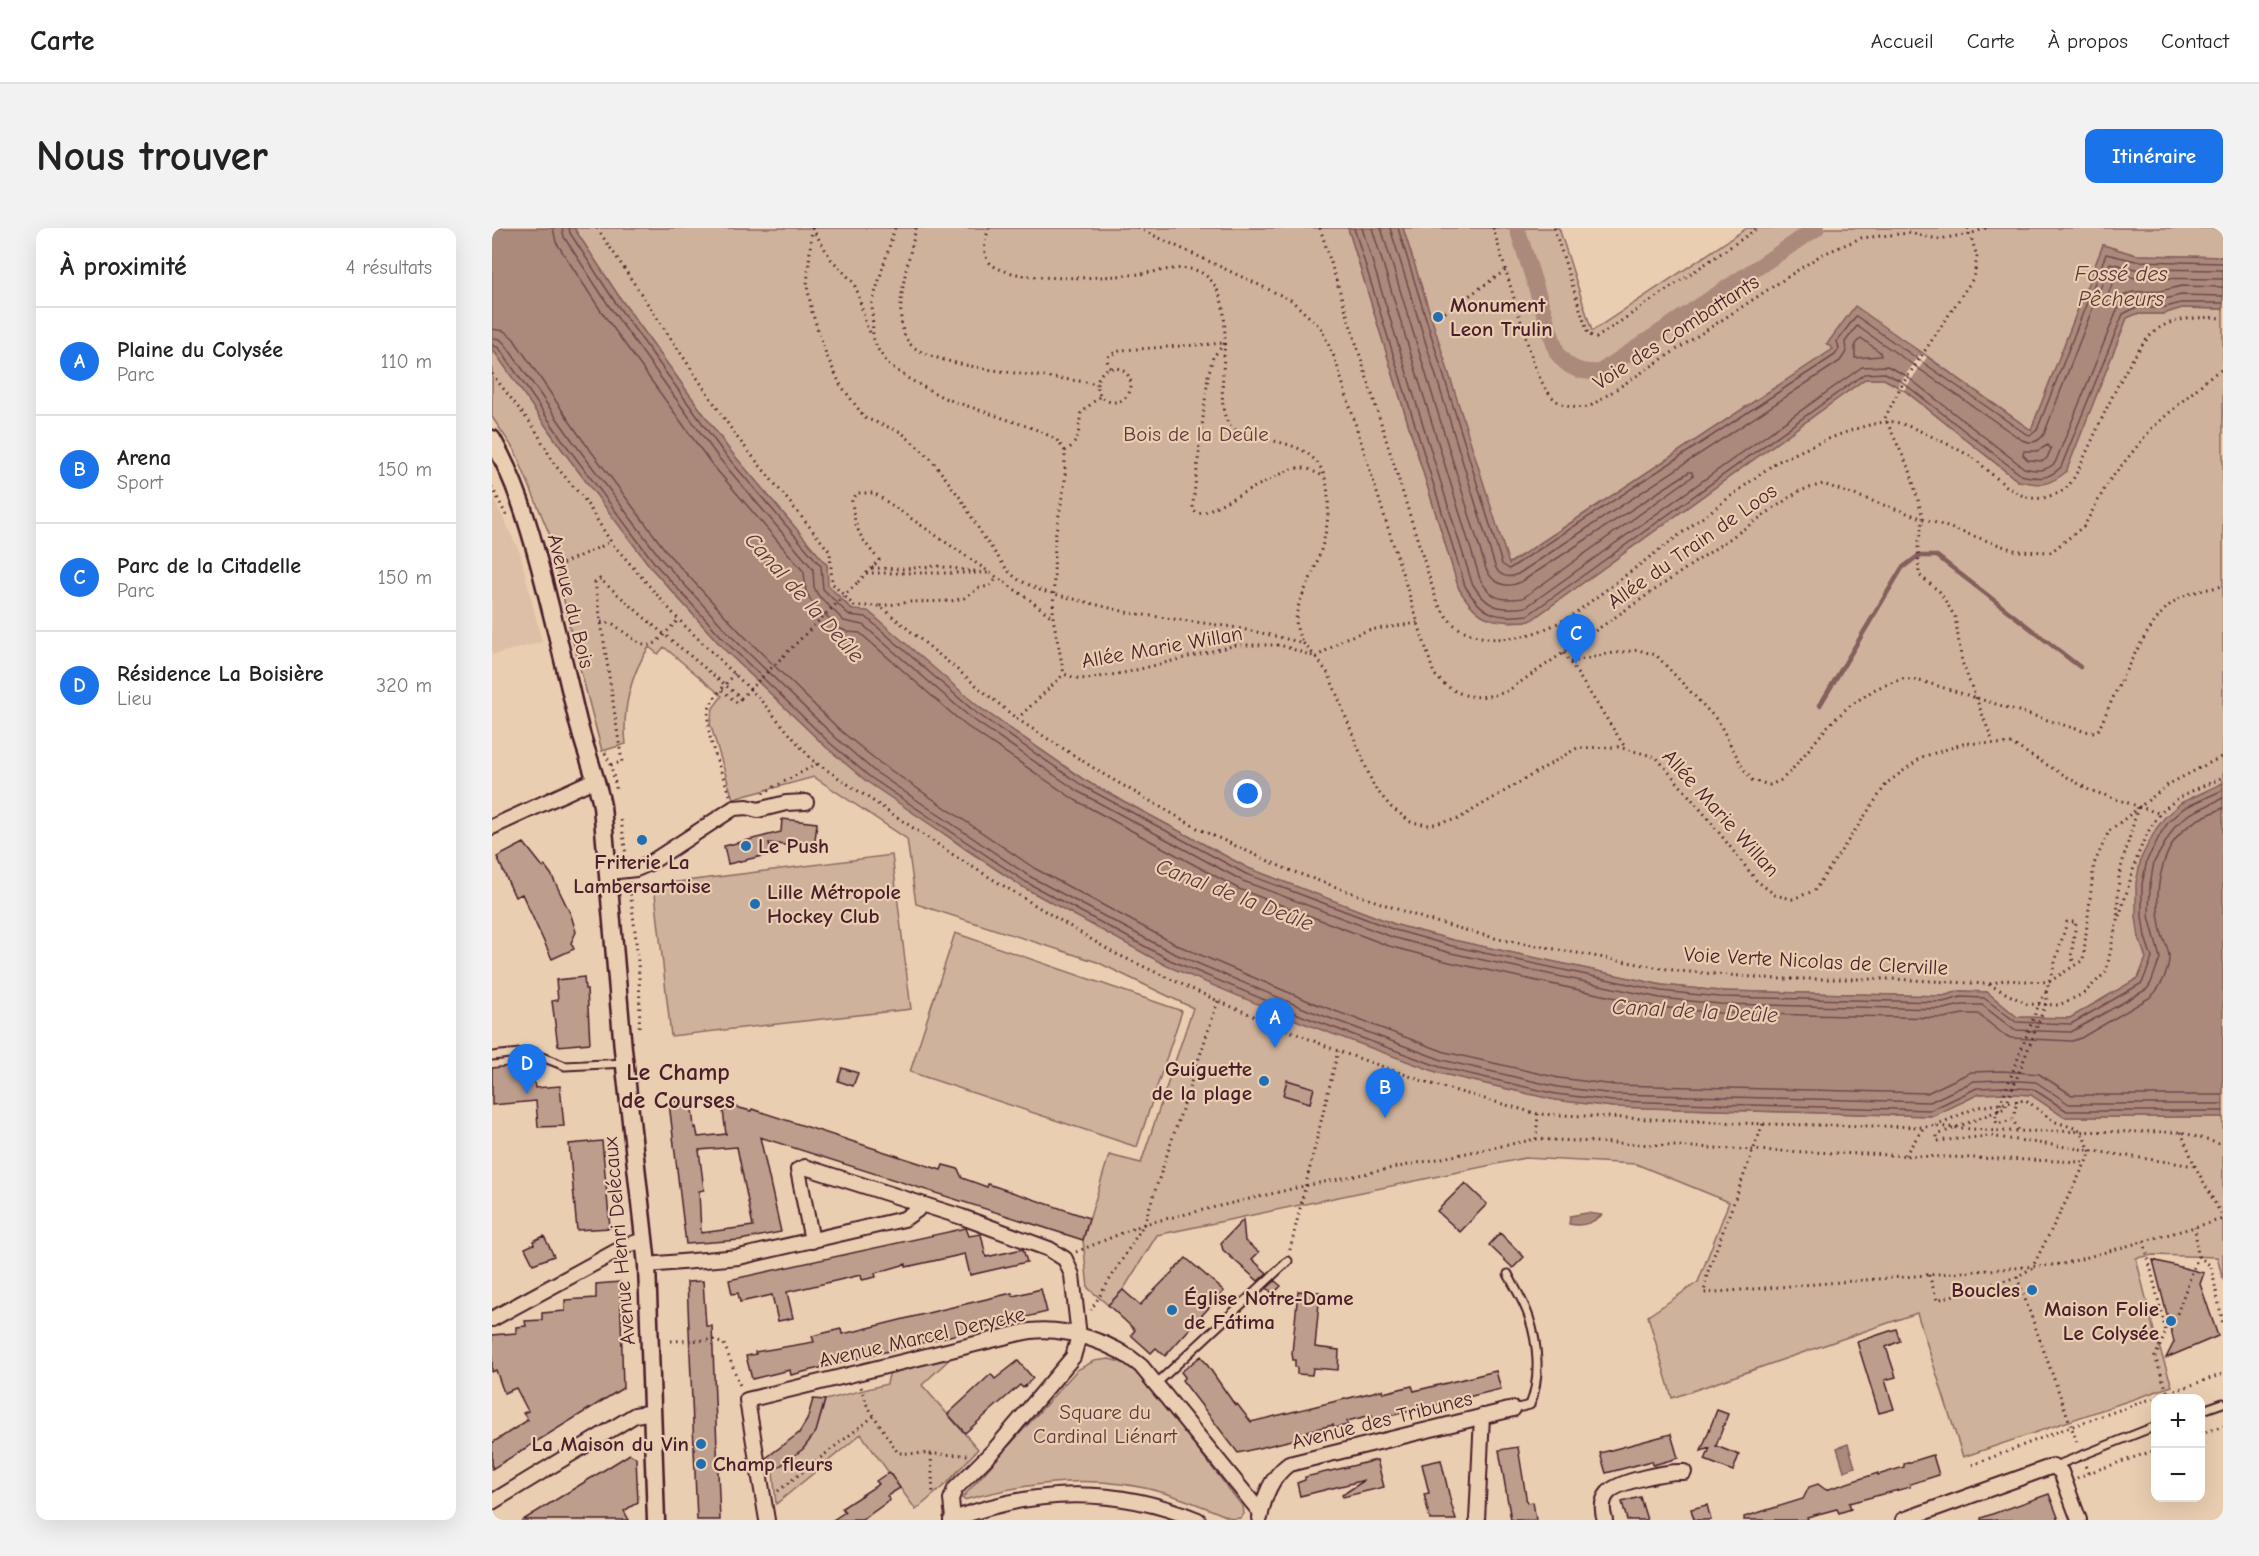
<!DOCTYPE html>
<html lang="fr">
<meta charset="utf-8">
<style>
body{margin:0;font-family:"Comic Neue",sans-serif;background:#f2f2f2;color:#222}
.controls{position:absolute;right:18px;bottom:18px;display:grid;overflow:hidden;border-radius:12px;box-shadow:0 6px 24px #0002}
.controls button{width:54px;height:54px;display:grid;place-items:center;padding:0;border:0;border-bottom:2px solid #e0e0e0;background:#fff;color:#222;font:30px sans-serif}
.you{position:absolute;left:756px;top:566px;width:21px;height:21px;margin:-15px;border:4px solid #fff;border-radius:50%;background:#1a73e8;box-shadow:0 0 0 9px #1a73e833}
.badge{display:grid;place-items:center;width:39px;height:39px;border-radius:50%;background:#1a73e8;color:#fff;font-size:20px;font-weight:700}
.pin{position:absolute;translate:-50% -50px;filter:drop-shadow(0 2px 3px #0008)}
.pin::after{content:'';position:absolute;top:32px;width:21px;height:18px;background:inherit;clip-path:polygon(0 0,100% 0,50% 100%)}
.list{margin:0;padding:0;list-style:none}
h2{display:flex;justify-content:space-between;align-items:center;height:78px;margin:0;padding:0 24px;font-size:26px}
h2 small{font-size:20px;font-weight:400;color:#767676}
.list li{display:grid;grid-template-columns:39px 1fr auto;gap:18px;align-items:center;box-sizing:border-box;height:108px;padding:0 24px;border-top:2px solid #e0e0e0}
.list b{display:block;font-size:22px;white-space:nowrap}
.list p{margin:0;font-size:20px;white-space:nowrap;color:#767676}
.list em{font-size:20px;font-style:normal;color:#767676}
.map{position:relative;flex:none;width:1731px;height:1292px;overflow:hidden;border-radius:12px}
header{display:flex;align-items:center;gap:36px;box-sizing:border-box;height:84px;padding:0 30px;background:#fff;border-bottom:2px solid #e0e0e0}
header strong{font-size:28px}
nav{display:flex;gap:33px;margin-inline-start:auto;font-size:21px}
.intro{display:flex;align-items:center;justify-content:space-between;box-sizing:border-box;height:144px;padding:0 36px}
h1{margin:0;font-size:42px}
.button{padding:15px 27px;border-radius:12px;background:#1a73e8;color:#fff;font-size:21px;font-weight:700}
main{display:flex;gap:36px;padding:0 36px}
aside{flex:1;background:#fff;border-radius:12px;box-shadow:0 6px 24px #0002}
.map>svg:first-child{display:block}
.built{fill:#dcbfa6}
.green{fill:#cfb29b;stroke:#8c6863;stroke-width:1.5}
.water{fill:#ab8a7c;stroke:#845f5c;stroke-width:1.5}
.pier{fill:#eaceb1}
.lines{fill:none;stroke-linecap:round;stroke-linejoin:round}
.shore{stroke:#714a4b;stroke-width:1.5}
.stream{stroke:#845f5c;stroke-width:4.5}
.canal{stroke:#ab8a7c;stroke-width:16}
.building{fill:#bd9d8c;stroke:#4a1f2b;stroke-width:1.5;fill-rule:evenodd}
.service-casing{stroke:#4a1f2b;stroke-width:11}
.minor-casing{stroke:#4a1f2b;stroke-width:18}
.tertiary-casing{stroke:#4a1f2b;stroke-width:21}
.path{stroke:#4a1f2b;stroke-width:3;stroke-dasharray:1.5 4.5;stroke-linecap:butt}
.service{stroke:#eaceb1;stroke-width:7}
.minor{stroke:#eaceb1;stroke-width:14}
.tertiary{stroke:#eaceb1;stroke-width:16}
.path-bridge{stroke:#4a1f2b;stroke-width:3;stroke-dasharray:1.5 4.5;stroke-linecap:butt}
.poi-dot{fill:#1f6fb2;stroke:#eaceb1;stroke-width:2}
.labels{text-anchor:middle;stroke-width:4.5;stroke-linejoin:round;paint-order:stroke}
.poi-label{font-size:21px;font-weight:bold;fill:#4a1f2b;stroke:#eaceb1;text-anchor:start}
.street-label{font-size:21px;fill:#4a1f2b;stroke:#eaceb1}
.park-label{font-size:21px;fill:#5e353c;stroke:#eaceb1}
.water-label{font-size:22px;font-style:italic;fill:#5d343b;stroke:#eaceb1}
.quarter-label{font-size:24px;font-weight:bold;fill:#4a1f2b;stroke:#eaceb1}
</style>
<header>
<strong>Carte</strong>
<nav><a>Accueil</a><a>Carte</a><a>À propos</a><a>Contact</a></nav>
</header>
<div class="intro"><h1>Nous trouver</h1><a class="button">Itinéraire</a></div>
<main>
<aside>
<h2>À proximité<small>4 résultats</small></h2>
<ul class="list">
<li><span class="badge">A</span><div><b>Plaine du Colysée</b><p>Parc</p></div><em>110 m</em></li>
<li><span class="badge">B</span><div><b>Arena</b><p>Sport</p></div><em>150 m</em></li>
<li><span class="badge">C</span><div><b>Parc de la Citadelle</b><p>Parc</p></div><em>150 m</em></li>
<li><span class="badge">D</span><div><b>Résidence La Boisière</b><p>Lieu</p></div><em>320 m</em></li>
</ul>
</aside>
<div class="map">
<svg width="1731" height="1292" viewBox="0 0 1731 1292">
<rect width="100%" height="100%" fill="#eaceb1"/>
<filter id="ink" filterUnits="userSpaceOnUse"><feTurbulence type="fractalNoise" baseFrequency=".0167" numOctaves="2"/><feDisplacementMap in="SourceGraphic" scale="12" xChannelSelector="R" yChannelSelector="G"/><feConvolveMatrix kernelMatrix="1 2 1 2 8 2 1 2 1" color-interpolation-filters="sRGB"/></filter>
<g filter="url(#ink)">
<path class="built" d="M0,267L28,325L50,414L0,427Z"/>
<path class="green" d="M82,0H856L967,361L1016,394L1038,393L1373,151H1392L1412,162L1526,253L1574,243L1635,90L1644,86H1671L1690,80L1731,81V555L1689,575L1647,710L1654,730L1647,750L1578,790L1525,789L1495,764L1468,763L1451,768L1228,763L1170,757L961,712L905,697L756,640L594,553L487,479L361,382L335,357V337L236,220L128,70Z
M911,0H1067L1100,103L1255,0H1731V29L1644,27L1611,17L1539,202L1425,121L1335,116L1342,121L1016,336Z
M0,120L69,220L160,341L233,422L334,519L473,621L531,659L623,709L947,845L1064,872L1121,879L1441,888L1487,866L1511,865L1539,867L1572,889H1731V1052L1725,1029L1661,1027L1644,1030L1662,1103L1680,1158L1471,1229L1425,1085L1180,1170L1156,1088L1206,1054L1237,974L1144,936L1033,930L665,1007L631,1062L616,1077L596,1060L591,1012L617,927L649,935L701,780L605,734L424,676L415,611L322,549L241,571L218,495L221,480L230,468L172,419L166,426L157,419C138,447 130,484 134,516L110,523L79,406L59,310L23,223L0,189Z
M400,627L419,781L179,808L162,657Z
M463,705L690,783L645,919L418,844Z
M465,1124L430,1157L486,1221L456,1254L424,1282L369,1206L284,1276L281,1243C312,1221 325,1211 333,1172L395,1156L398,1142Z
M617,1131L632,1135L648,1147L751,1279L752,1286L748,1290L741,1291C720,1282 698,1273 676,1266C607,1245 541,1253 472,1272L470,1270L585,1142L602,1133Z"/>
<path class="water" d="M0,0H82L128,70L236,220L335,337L336,357L360,382L376,383L487,479L594,553L756,640L905,697L961,712L1170,757L1228,763L1451,768L1468,763L1495,764L1525,789L1578,790L1646,750L1654,730L1647,710L1644,689V655L1649,630L1664,601L1673,589L1689,575L1731,555V889H1572L1539,867L1511,865L1487,866L1441,888L1121,879L1063,872L947,845L811,795L675,738L531,659L374,553L334,519L233,422L160,341L69,220L0,120Z
M856,0H911L1017,336L1341,121L1335,116L1363,78L1539,202L1611,17L1644,27L1731,29V81L1690,80L1671,86H1644L1635,90L1574,244C1555,259 1549,257 1526,253L1412,162L1392,151H1373L1038,393C1000,394 988,395 967,361Z
M1095,985L1110,987C1100,996 1090,999 1077,996L1078,988Z
M1356,1216L1363,1239L1352,1243L1345,1220Z"/>
<path class="pier" d="M1429,125L1435,129L1412,162L1406,158Z"/>
<g class="lines">
<path class="shore" d="M61,0L64,14L109,83L218,234L312,344L314,363L319,373L347,400L356,404L368,405L473,497L583,572L747,661L897,718L957,734L1166,779L1227,785L1451,790L1471,786H1486L1511,806L1519,810L1580,813L1589,810L1657,770C1668,762 1677,743 1677,729C1677,720 1671,712 1669,703C1661,667 1667,616 1702,594C1711,588 1721,585 1731,580
M70,0L72,9L117,78L226,229L321,341L322,359L326,367L352,393L371,397L479,490L587,564L751,653L900,709L959,725L1168,770L1228,776L1451,781L1470,777H1490L1522,802L1579,804L1655,761L1659,755L1668,730L1657,688L1658,657L1662,634L1683,598L1696,587L1731,570
M77,0L78,5L123,74L231,224L329,338L331,361L357,387L374,389L483,484L591,558L754,646L903,702L960,718L1169,763L1228,769L1451,774L1469,769L1492,770L1524,794L1579,796L1650,755L1660,730L1653,709L1650,688V656L1655,632L1669,605L1677,593L1692,580L1731,562
M862,0L973,358C990,387 1004,391 1036,387L1372,146L1393,145L1409,153L1529,247C1546,251 1556,252 1569,239L1631,86L1643,80H1670L1689,75H1731
M870,0L980,355C994,379 1006,383 1034,379L1370,139L1395,138L1413,147L1532,240C1545,243 1553,244 1563,235L1626,80L1642,73L1669,72L1689,67L1731,68
M880,0L988,351C999,371 1008,373 1031,370L1201,248L1200,244H1197L1029,354C1014,361 1001,356 994,341L889,0
M898,0L1003,338C1007,348 1016,351 1026,346L1348,133L1354,124L1353,114L1365,98L1530,212C1539,216 1547,214 1552,206L1618,35L1643,41L1731,42
M906,0L1010,336L1017,341L1343,127L1347,121L1345,113L1364,88L1534,206L1539,207L1545,202L1614,26L1644,33L1731,35
M1731,51L1643,50L1625,45L1613,73L1617,76L1626,70L1641,64L1668,63L1690,58L1731,59
M0,101L12,103L21,110L87,207L177,327L250,406L349,503L388,535L542,640L685,717L819,774L953,824L1067,850L1123,857L1435,865L1479,844L1511,843L1547,846L1580,867H1731
M0,110L8,111L13,116L80,212L170,332L243,412L343,509L382,543L537,648L681,725L816,782L950,832L1066,859L1122,866L1438,874L1482,853L1511,852L1544,854L1577,876H1731
M1369,110L1388,124L1389,128L1363,130V116Z
M0,117L7,120L74,217L164,337L238,418L338,515L378,549L534,654L678,732L813,789L948,839L1064,866L1121,873L1439,882L1485,860L1511,859L1541,861L1575,883H1731
M1556,217L1559,221L1555,230L1551,233L1536,232L1531,227L1532,223H1545Z"/>
<path class="stream" d="M1328,477L1410,340L1426,328H1445L1588,439"/>
<path class="canal" d="M1025,0L1065,125C1076,141 1089,145 1108,144L1325,0"/>
</g>
<path class="building" d="M290,591L325,595L322,621L277,615L279,626L236,636L232,618L289,604Z
M32,615L51,639L53,638L59,646L79,687L84,704L79,715L82,721L60,731L30,666L23,669L5,629Z
M92,749L93,761H95L98,815L66,818L60,773L66,772L64,752Z
M18,838V841L40,839L43,860L68,858L72,898L46,899L44,873L0,877V840Z
M350,840L366,845L361,858L346,853Z
M795,852L822,860L818,875L791,867Z
M199,870L202,900L204,899L206,909L234,906L231,882H238L240,878L259,883L260,881L449,942L451,937L466,941L470,950L495,959L496,956L597,990L591,1012L268,909L289,1004L248,1012L194,1016L177,875ZM245,919L261,998L209,1005L207,963L212,962L207,922Z
M110,913L118,1000L85,1002L77,916Z
M973,955L995,976L968,1004L945,983Z
M751,992L753,1013L767,1024L760,1031L775,1045L766,1053L731,1022L729,1015Z
M474,1000L477,1008L489,1006L494,1029L531,1021L535,1034L478,1047L473,1026L414,1039V1036L383,1045L384,1049L370,1052L369,1047L295,1064L301,1090L286,1093L280,1067L248,1074L246,1065L240,1066L237,1052Z
M1008,1005L1032,1029L1021,1040L997,1017Z
M52,1008L62,1028L41,1036L33,1020L42,1016L41,1013Z
M694,1030L732,1063L673,1128L664,1120L659,1125L639,1107L643,1102L616,1077L631,1062L648,1077Z
M1661,1032L1712,1045L1708,1056L1726,1108L1674,1130L1682,1114Z
M211,1053L214,1098H220L228,1292H205L195,1054Z
M783,1053L789,1058L781,1066L775,1060Z
M128,1054L131,1160L0,1241V1215L36,1192L31,1185L36,1183L24,1160L12,1165L4,1142L0,1144V1107L24,1105V1099L34,1098L33,1093L50,1092V1085L73,1083V1072L104,1070V1056Z
M549,1061L555,1084L299,1147L298,1142L260,1151L254,1128L264,1126L263,1124L322,1114L320,1108L349,1101L350,1106L364,1103L444,1083L520,1065L521,1068Z
M806,1063L828,1064L823,1119L847,1122L846,1142L821,1140L820,1147L805,1146V1139H803V1132H801L800,1125Z
M1404,1101L1408,1113L1394,1119L1404,1149L1393,1152L1402,1181L1387,1185L1365,1114Z
M709,1128L743,1177L745,1176L759,1194L890,1162L891,1165L920,1158L922,1163L1004,1143L1009,1161L881,1192L880,1187L855,1193L856,1197L842,1200L841,1197L815,1203L817,1208L746,1225L690,1152L693,1149L689,1144Z
M526,1133L541,1150L531,1160L528,1157L473,1205L456,1186L499,1146L503,1151Z
M321,1171L333,1172L324,1204L311,1221L281,1243L274,1230L307,1205L315,1192Z
M1225,1182L1236,1186L1224,1218L1247,1227L1241,1243L1213,1232L1218,1220L1209,1223Z
M1179,1206L1186,1230L1161,1237L1160,1233L1114,1245L1108,1225Z
M1026,1219L1035,1275L1041,1274L1044,1292H1019L1007,1222Z
M138,1226L144,1230L146,1274L132,1283L137,1292H31Z
M1441,1227L1447,1247L1418,1256V1259L1357,1275L1359,1281L1347,1285L1345,1281L1315,1289L1316,1292H1252V1289L1311,1271L1317,1259L1326,1256L1334,1262L1386,1245V1247L1412,1239V1236Z
M885,1232L892,1259L851,1269L850,1267L873,1252L808,1268L805,1255L813,1252V1249Z
M949,1232L959,1275L964,1292H938L932,1266L937,1265L930,1236Z
M397,1244L408,1260L395,1268L398,1272L370,1292H341L353,1284L350,1280L387,1256L384,1253Z
M1557,1266L1567,1292H1489V1290Z
M1148,1269L1155,1292H1135L1130,1274Z
M1215,1277L1219,1292H1202L1199,1281Z"/>
<g class="lines">
<defs>
<path id="service" d="M0,828L37,824L73,838L133,835
M1016,1046C1023,1060 1032,1074 1037,1089C1046,1116 1049,1150 1038,1177L1021,1181
M665,1155L796,1033
M1708,1183L1731,1175
M1563,1238L1664,1198"/>
<path id="minor" d="M0,599L104,551
M117,644L144,641L158,635L242,580L255,579L266,582L294,575L314,574
M320,1013L306,942L313,939L470,989L557,1021L573,1031L580,1047L587,1108L581,1129L503,1221L463,1261L459,1271L461,1291
M155,1037L247,1029L412,991L425,982L428,976
M0,1091L136,1017L152,1012
M0,1274L143,1187L161,1184
M768,1290C772,1269 779,1249 797,1236L1021,1181
M275,1292L255,1172L512,1109C521,1107 530,1104 539,1103C576,1099 622,1115 649,1138L769,1285
M459,1292C543,1260 623,1258 706,1292
M985,1292L990,1188
M1113,1292C1110,1283 1109,1273 1116,1265C1126,1253 1176,1243 1192,1244
M1411,1292L1561,1238L1569,1244L1587,1292"/>
<path id="tertiary" d="M0,211C23,251 36,294 48,339C61,389 73,439 85,490C92,520 104,547 110,578L131,821L155,1037L164,1292"/>
</defs>
<use href="#service" class="service-casing"/>
<use href="#minor" class="minor-casing"/>
<use href="#tertiary" class="tertiary-casing"/>
<path class="path" d="M105,0L244,208L338,324L340,355L362,378H388L525,491L611,546L707,601L794,641L933,691L1006,711L1186,743L1287,751H1400L1496,756L1535,776L1567,777L1591,766L1614,744L1625,692L1627,647L1646,579
M320,0L315,57L320,84L334,126L348,156L373,190L409,204L439,231L469,271L491,308L516,343L525,351L550,363L638,385L740,399L774,406L811,415L824,429L854,410L877,402L926,395
M320,0L339,31L361,54L366,65L374,97L379,106
M403,0L380,75L381,109L385,120L396,136L417,151L452,170L543,201L564,211L573,223V253L563,309L561,390L572,446L583,450L596,451L636,444L744,417H788L824,429L837,447L882,559L899,579L919,594L937,597L966,591L1085,520L1126,519L1164,529L1214,588L1264,652L1283,667L1300,671L1322,663L1395,555L1430,529L1474,515L1520,516L1597,562L1669,586
M424,0C418,29 399,85 415,112C432,142 569,148 605,156
M497,0C494,9 490,22 495,31C509,58 620,49 648,46C666,44 693,35 710,45C751,70 722,150 733,188C744,227 833,192 836,269C838,294 831,320 821,344C811,369 795,388 811,415
M646,0L799,72L829,100L843,131L942,446C964,470 983,473 1014,464L1307,263L1331,256L1525,323L1559,324L1592,298L1617,253L1660,200L1720,147L1731,141
M828,0L945,374C952,385 958,396 970,402C1006,421 1050,406 1082,386L1283,235C1310,222 1375,191 1403,194C1417,196 1464,220 1478,228C1500,242 1524,278 1555,269C1561,267 1571,264 1575,259C1585,248 1590,233 1597,219C1611,189 1641,115 1669,99C1686,89 1712,89 1731,90
M1001,0L1042,137C1054,165 1063,183 1097,179L1329,27L1369,10L1417,5L1446,11L1478,6L1494,0
M1062,0L1096,106L1104,110L1266,0
M1476,0L1485,28L1482,49L1408,160L1393,190L1418,243L1431,290L1426,316L1427,347L1448,364L1463,389L1470,434L1501,514
M948,88L1014,42
M618,140L615,132L617,127L630,122L733,115L721,129L716,148L701,275V281L705,286L711,285L801,240H814L833,249
M605 157a17 17 0 1 1 34 0a17 17 0 1 1-34 0Z
M0,146L43,201L63,237L92,271L119,314L187,392L266,469L320,532L466,630L620,724L726,773L846,823L940,856L1046,886L1271,896L1432,899L1443,898L1505,903L1689,904L1731,917
M573,223C589,214 586,201 589,185L608,168
M0,259L15,289
M65,338L119,314
M380,340L412,341L445,338L488,344
M374,345H499
M366,354L387,332C368,309 363,303 360,273L365,265H382L538,372L561,390
M388,378L418,374L459,373L472,370L487,360L498,358L505,350
M109,394L121,396L147,415L156,417L164,415L186,392
M1072,425L1133,519
M1078,434L1115,426L1146,422L1164,427L1226,493L1251,540L1260,552L1278,557L1289,552L1298,544L1336,498L1356,479L1385,460L1411,451L1433,454L1591,503L1603,504L1607,501C1622,468 1655,388 1686,371C1698,364 1717,361 1731,358
M230,462L245,475L249,470
M525,491L572,446
M113,525L119,537L125,564
M119,537L130,534L103,354L108,351L161,397
M271,565L325,536
M238,567C230,544 208,499 219,476C225,465 235,455 243,446
M129,592L134,627
M137,654C143,703 150,751 147,800
M1627,688C1642,648 1646,598 1684,572C1698,562 1716,557 1731,549
M1498,756L1512,752L1557,754L1591,732L1602,636L1617,603L1677,556L1731,528
M1554,764L1575,694H1584L1579,729L1583,736
M726,773L652,996L812,958L1044,911L1261,922L1593,934
M1525,872L1521,892L1527,903
M1506,882L1503,890L1505,896L1520,892
M1271,896L1215,1046L1212,1065L1571,1036L1731,991
M1689,904L1703,938L1731,990
M1044,911L1046,886
M1588,921L1703,938
M1413,927L1432,899
M1652,1013L1674,1104L1663,1129L1676,1166
M798,1022L846,823
M584,1024L652,996L599,1082
M1706,1028L1719,1038L1731,1096
M1437,1047L1445,1072L1525,1049L1540,1040L1599,924L1588,902L1561,893L1534,872L1486,879L1444,897
M1525,1049L1586,1217
M1681,1097L1706,1028L1703,999
M179,1113L221,1112L232,1116L249,1160
M369,1159L375,1177L406,1225L476,1227
M1708,1206L1731,1198
M439,1226L441,1267
M1480,1237L1578,1199L1731,1146
M1596,1245L1664,1222
M1585,1250L1596,1245L1593,1237
M286,1263L382,1188"/>
<use href="#service" class="service"/>
<use href="#minor" class="minor"/>
<use href="#tertiary" class="tertiary"/>
<path class="path-bridge" d="M161,397L249,470L366,354
M1554,764L1555,773L1513,880L1445,907V913L1497,908L1588,921
M1506,882L1548,773L1553,766"/>
</g>
</g>
<g class="poi-dot">
<circle cx="946" cy="89" r="6"/>
<circle cx="150" cy="612" r="6"/>
<circle cx="254" cy="618" r="6"/>
<circle cx="263" cy="676" r="6"/>
<circle cx="772" cy="853" r="6"/>
<circle cx="1540" cy="1062" r="6"/>
<circle cx="680" cy="1082" r="6"/>
<circle cx="1679" cy="1093" r="6"/>
<circle cx="209" cy="1216" r="6"/>
<circle cx="209" cy="1236" r="6"/>
</g>
<g class="labels">
<g class="poi-label">
<text x="958" y="84">Monument<tspan x="958" dy="24">Leon Trulin</tspan></text>
<text x="266" y="625">Le Push</text>
<text x="150" y="641" text-anchor="middle">Friterie La<tspan x="150" dy="24">Lambersartoise</tspan></text>
<text x="275" y="671">Lille Métropole<tspan x="275" dy="24">Hockey Club</tspan></text>
<text x="760" y="848" text-anchor="end">Guiguette<tspan x="760" dy="24">de la plage</tspan></text>
<text x="1528" y="1069" text-anchor="end">Boucles</text>
<text x="692" y="1077">Église Notre-Dame<tspan x="692" dy="24">de Fátima</tspan></text>
<text x="1667" y="1088" text-anchor="end">Maison Folie<tspan x="1667" dy="24">Le Colysée</tspan></text>
<text x="197" y="1223" text-anchor="end">La Maison du Vin</text>
<text x="221" y="1243">Champ fleurs</text>
</g>
<g class="street-label">
<text transform="translate(1184 104) rotate(-33)" y="7">Voie des Combattants</text>
<text transform="translate(1200 318) rotate(-35)" y="7">Allée du Train de Loos</text>
<text transform="translate(79 373) rotate(76)" y="7">Avenue du Bois</text>
<text transform="translate(670 419) rotate(-10)" y="7">Allée Marie Willan</text>
<text transform="translate(1229 585) rotate(48)" y="7">Allée Marie Willan</text>
<text transform="translate(1324 733) rotate(3)" y="7">Voie Verte Nicolas de Clerville</text>
<text transform="translate(127 1013) rotate(-95)" y="7">Avenue Henri Delécaux</text>
<text transform="translate(430 1109) rotate(-13)" y="7">Avenue Marcel Derycke</text>
<text transform="translate(890 1192) rotate(-14)" y="7">Avenue des Tribunes</text>
</g>
<g class="park-label">
<text x="704" y="213">Bois de la Deûle</text>
<text x="613" y="1191">Square du<tspan x="613" dy="24">Cardinal Liénart</tspan></text>
</g>
<g class="water-label">
<text x="1629" y="53">Fossé des<tspan x="1629" dy="25">Pêcheurs</tspan></text>
<text transform="translate(313 369) rotate(48)" y="8">Canal de la Deûle</text>
<text transform="translate(743 666) rotate(21)" y="8">Canal de la Deûle</text>
<text transform="translate(1203 782) rotate(3)" y="8">Canal de la Deûle</text>
</g>
<g class="quarter-label">
<text x="186" y="852">Le Champ<tspan x="186" dy="28">de Courses</tspan></text>
</g>
</g>
</svg>
<div class="controls">
<button>+</button>
<button>−</button>
</div>
<div class="you"></div>
<div class="pin badge" style="left:783px;top:820px">A</div>
<div class="pin badge" style="left:893px;top:890px">B</div>
<div class="pin badge" style="left:1084px;top:436px">C</div>
<div class="pin badge" style="left:35px;top:866px">D</div>
</div>
</main>
